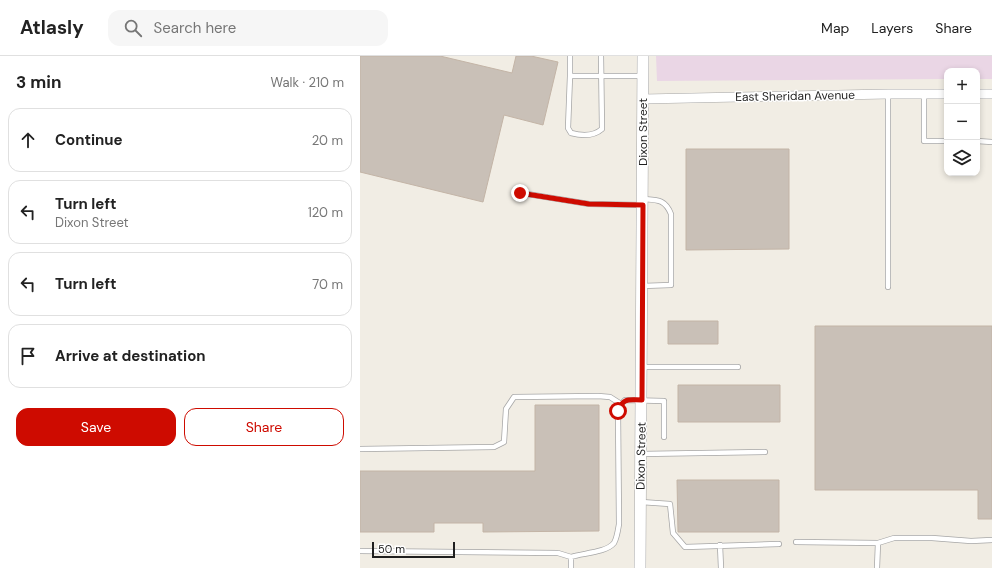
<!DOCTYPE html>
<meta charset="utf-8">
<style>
body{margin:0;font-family:"DM Sans",sans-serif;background:#f6f6f6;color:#222}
.controls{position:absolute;right:12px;top:12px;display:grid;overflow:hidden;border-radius:8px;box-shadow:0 2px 6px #0003}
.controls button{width:36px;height:36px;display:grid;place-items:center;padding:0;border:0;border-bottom:1px solid #e0e0e0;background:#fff;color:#222;font:20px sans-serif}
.scale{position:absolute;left:12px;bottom:10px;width:83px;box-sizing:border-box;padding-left:4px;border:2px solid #1f1f1f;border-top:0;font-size:11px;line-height:14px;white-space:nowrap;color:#1f1f1f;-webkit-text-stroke:3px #fff;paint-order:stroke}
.stop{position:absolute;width:12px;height:12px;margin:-9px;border:3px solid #ce0b00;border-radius:50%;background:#fff}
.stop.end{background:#ce0b00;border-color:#fff;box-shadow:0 1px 4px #0008}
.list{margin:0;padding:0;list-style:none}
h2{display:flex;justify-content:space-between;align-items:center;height:52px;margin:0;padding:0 16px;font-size:17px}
h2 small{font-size:13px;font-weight:400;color:#767676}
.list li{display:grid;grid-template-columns:26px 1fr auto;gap:12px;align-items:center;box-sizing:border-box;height:64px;margin:0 8px 8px;padding:0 8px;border:1px solid #e0e0e0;border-radius:12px}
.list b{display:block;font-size:15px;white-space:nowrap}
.list p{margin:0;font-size:13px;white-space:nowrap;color:#767676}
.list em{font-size:13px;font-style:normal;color:#767676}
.actions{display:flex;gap:8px;padding:12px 16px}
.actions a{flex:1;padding:9px 0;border:1px solid #ce0b00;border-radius:12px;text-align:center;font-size:14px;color:#ce0b00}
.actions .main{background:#ce0b00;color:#fff}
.icon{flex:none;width:22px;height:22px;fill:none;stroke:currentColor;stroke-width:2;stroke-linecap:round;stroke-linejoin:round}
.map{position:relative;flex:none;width:632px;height:512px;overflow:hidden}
header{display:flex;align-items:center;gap:24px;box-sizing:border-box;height:56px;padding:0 20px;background:#fff;border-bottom:1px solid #e0e0e0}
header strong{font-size:19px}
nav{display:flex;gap:22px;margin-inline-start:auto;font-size:14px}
.search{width:280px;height:36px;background:#f6f6f6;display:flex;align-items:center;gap:10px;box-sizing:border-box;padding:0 14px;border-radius:12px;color:#767676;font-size:15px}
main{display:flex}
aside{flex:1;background:#fff}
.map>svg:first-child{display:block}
.industrial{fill:#ead6e5}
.building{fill:#c9c0b7;stroke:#c3b4a6}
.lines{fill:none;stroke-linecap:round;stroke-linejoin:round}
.service-casing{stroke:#a6a6a6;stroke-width:6}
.minor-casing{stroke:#a6a6a6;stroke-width:10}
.tertiary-casing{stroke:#a6a6a6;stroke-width:12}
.service{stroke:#fff;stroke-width:4.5}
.minor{stroke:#fff;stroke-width:9}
.tertiary{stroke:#fff;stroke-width:11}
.route{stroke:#ce0b00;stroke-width:5}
.labels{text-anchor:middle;stroke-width:3;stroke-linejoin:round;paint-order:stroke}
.street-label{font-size:12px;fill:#1f1f1f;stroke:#fff}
</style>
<header>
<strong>Atlasly</strong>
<div class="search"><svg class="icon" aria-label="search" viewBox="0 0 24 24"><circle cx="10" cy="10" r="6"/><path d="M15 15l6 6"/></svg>Search here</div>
<nav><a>Map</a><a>Layers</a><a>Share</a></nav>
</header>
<main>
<aside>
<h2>3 min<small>Walk · 210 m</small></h2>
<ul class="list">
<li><svg class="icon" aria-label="ahead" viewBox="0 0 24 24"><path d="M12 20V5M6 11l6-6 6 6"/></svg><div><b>Continue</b></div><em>20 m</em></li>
<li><svg class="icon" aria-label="left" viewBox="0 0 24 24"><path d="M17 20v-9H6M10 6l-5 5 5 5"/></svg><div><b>Turn left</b><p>Dixon Street</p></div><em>120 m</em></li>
<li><svg class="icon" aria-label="left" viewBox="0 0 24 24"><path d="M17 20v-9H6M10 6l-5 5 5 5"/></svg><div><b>Turn left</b></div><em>70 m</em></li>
<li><svg class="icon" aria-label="arrive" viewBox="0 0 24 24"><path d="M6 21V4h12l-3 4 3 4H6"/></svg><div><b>Arrive at destination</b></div></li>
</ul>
<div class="actions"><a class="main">Save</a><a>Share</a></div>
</aside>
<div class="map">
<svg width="632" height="512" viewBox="0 0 632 512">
<rect width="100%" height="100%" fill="#f1ede4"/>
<path class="industrial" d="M296,0H632V23H617V15H587V23L297,25Z"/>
<path class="building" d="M0,0H80L152,17L156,0H171L198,6L183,69L144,59L123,146L0,116Z
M326,93H429V193L326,194Z
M308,265H358V288H308Z
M455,270H632V463H618V434H455Z
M318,329H420V366H318Z
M175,349H239V475L123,476V467H74V476H0V415H175Z
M317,424H419V476H318Z"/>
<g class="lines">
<defs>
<path id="service" d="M210,0V20H283
M210,20L208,72L211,77C222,80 234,80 242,73L241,0
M528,38V231
M564,38V85H587
M617,85L632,86
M161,137L229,148L281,149
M282,230L311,229V158C305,143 297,144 283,143
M282,311H378
M0,393L134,391L144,386L146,353L154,341L238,340L250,341L261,348
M281,398L405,396
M281,446L310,448L313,477L325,491L419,488
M436,486L518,487
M360,489L361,512
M0,495L198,497L211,501V512
M211,501C222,497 246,497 254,487C257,482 258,474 259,468L258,355L261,348L265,344L304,345V381
M517,512L518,487L534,482H572L611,485L632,484"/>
<path id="minor" d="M617,38H632
M283,43L528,38H587"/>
<path id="tertiary" d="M280,512L283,0"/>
</defs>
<use href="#service" class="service-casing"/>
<use href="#minor" class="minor-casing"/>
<use href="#tertiary" class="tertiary-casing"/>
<use href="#service" class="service"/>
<use href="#minor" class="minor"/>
<use href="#tertiary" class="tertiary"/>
</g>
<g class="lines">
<path class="route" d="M160,137L229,148L283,149L282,344C269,344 263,341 258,355"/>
</g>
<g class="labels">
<g class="street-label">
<text transform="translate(435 40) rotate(-1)" y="4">East Sheridan Avenue</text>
<text transform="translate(283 76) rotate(-90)" y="4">Dixon Street</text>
<text transform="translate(281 400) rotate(-89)" y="4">Dixon Street</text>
</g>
</g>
</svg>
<div class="controls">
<button>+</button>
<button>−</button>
<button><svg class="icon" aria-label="layers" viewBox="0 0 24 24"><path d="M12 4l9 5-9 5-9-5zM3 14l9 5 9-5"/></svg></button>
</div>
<div class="scale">50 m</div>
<div class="stop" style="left:258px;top:355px"></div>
<div class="stop end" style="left:160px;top:137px"></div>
</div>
</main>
